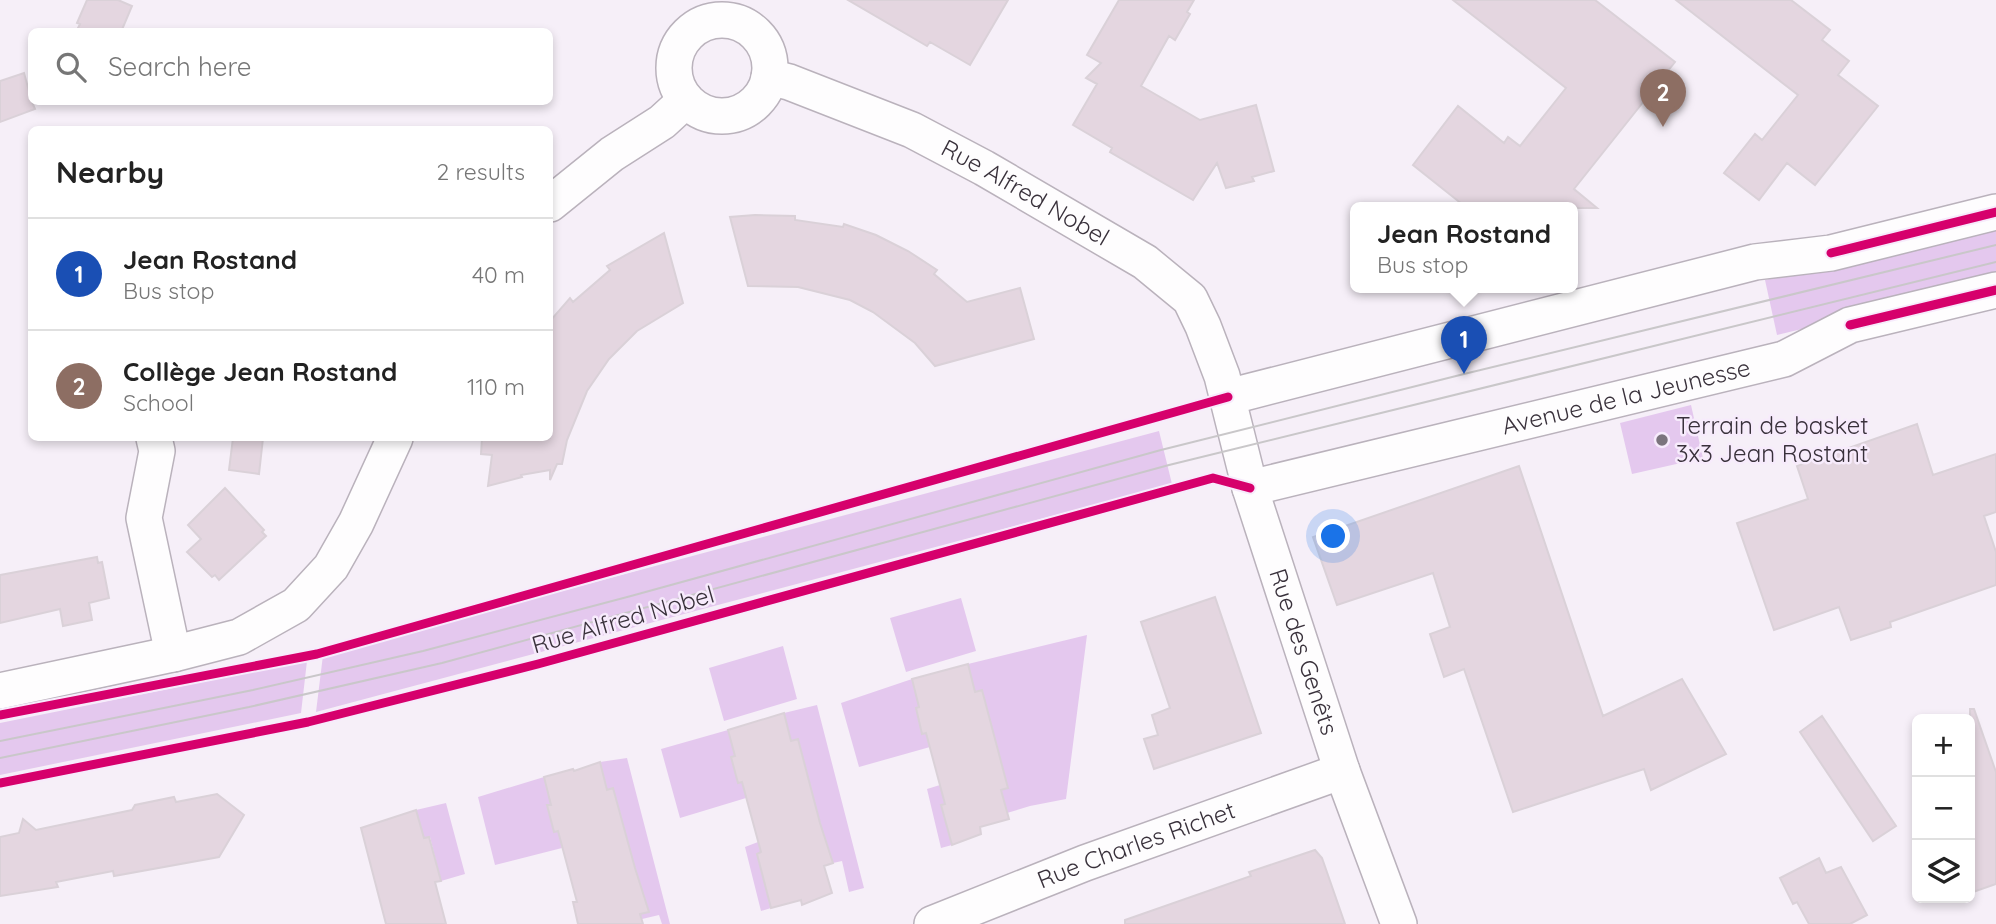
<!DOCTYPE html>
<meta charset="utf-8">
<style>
body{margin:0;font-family:Quicksand,sans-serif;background:#f6f6f6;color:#222}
.controls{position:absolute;right:21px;bottom:21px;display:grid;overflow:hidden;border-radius:10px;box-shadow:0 4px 10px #0003}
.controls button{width:63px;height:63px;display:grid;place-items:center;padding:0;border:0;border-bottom:2px solid #e0e0e0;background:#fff;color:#222;font:35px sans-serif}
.you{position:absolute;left:1334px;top:537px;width:24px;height:24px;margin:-18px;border:5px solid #fff;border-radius:50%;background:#1a73e8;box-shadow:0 0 0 10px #1a73e833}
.badge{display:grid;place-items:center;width:46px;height:46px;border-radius:50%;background:#ea580c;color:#fff;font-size:23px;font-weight:700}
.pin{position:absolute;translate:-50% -58px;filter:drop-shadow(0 2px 4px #0008)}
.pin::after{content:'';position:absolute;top:37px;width:24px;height:21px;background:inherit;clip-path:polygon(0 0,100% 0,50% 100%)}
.popup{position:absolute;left:1350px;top:202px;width:228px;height:91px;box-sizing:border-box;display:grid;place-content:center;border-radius:10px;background:#fff;filter:drop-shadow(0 2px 5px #0005);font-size:23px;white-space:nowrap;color:#767676}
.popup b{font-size:26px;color:#222}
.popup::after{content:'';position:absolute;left:50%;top:100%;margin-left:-14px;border:14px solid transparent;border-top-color:#fff}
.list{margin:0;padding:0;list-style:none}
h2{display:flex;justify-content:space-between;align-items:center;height:91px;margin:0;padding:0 28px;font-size:30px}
h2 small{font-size:23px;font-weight:400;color:#767676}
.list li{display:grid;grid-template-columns:46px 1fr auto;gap:21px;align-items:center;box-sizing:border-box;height:112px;padding:0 28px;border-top:2px solid #e0e0e0}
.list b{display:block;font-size:26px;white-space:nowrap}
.list p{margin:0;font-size:23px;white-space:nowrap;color:#767676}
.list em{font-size:23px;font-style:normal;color:#767676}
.icon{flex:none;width:38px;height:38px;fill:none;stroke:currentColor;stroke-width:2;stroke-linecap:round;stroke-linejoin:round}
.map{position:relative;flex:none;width:1996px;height:924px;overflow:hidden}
.search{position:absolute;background:#fff;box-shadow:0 4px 10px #0003;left:28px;top:28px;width:525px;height:77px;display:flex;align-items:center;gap:18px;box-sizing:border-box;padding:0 24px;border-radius:10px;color:#767676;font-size:26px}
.panel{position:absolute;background:#fff;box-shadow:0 4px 10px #0003;left:28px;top:126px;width:525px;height:315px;border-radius:10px}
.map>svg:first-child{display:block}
.green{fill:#e4c8ee}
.building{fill:#e4d6e0;stroke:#dad1d8;stroke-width:2}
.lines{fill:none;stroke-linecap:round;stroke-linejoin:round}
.street-casing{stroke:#bab2bc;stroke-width:38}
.street{stroke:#fefdfe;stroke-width:35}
.tram{stroke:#c9c7c9;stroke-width:2}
.cycleway-casing{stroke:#f7ebfc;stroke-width:13}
.cycleway{stroke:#d6006c;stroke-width:9}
.poi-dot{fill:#7b747d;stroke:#f7ebfc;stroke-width:2.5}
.labels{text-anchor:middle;stroke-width:5;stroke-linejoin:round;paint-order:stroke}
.street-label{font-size:24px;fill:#39313b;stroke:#f7ebfc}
.poi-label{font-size:24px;fill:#39313b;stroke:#f7ebfc;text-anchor:start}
</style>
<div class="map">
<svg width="1996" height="924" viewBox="0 0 1996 924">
<rect width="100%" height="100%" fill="#f6eff8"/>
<path class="green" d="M1996,224V282L1777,335L1765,280Z
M1691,405L1703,458L1632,474L1620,423Z
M1159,431L1172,484L316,712L323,655Z
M961,598L976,651L906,672L890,618Z
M1087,635L1066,799L1030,806L1007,813L1001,790L1008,787L982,691L975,692L968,664Z
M783,646L797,699L724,721L709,668Z
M307,661L301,713L0,775V723Z
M912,679L919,707L916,708L922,733H926L930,747L859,767L841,703Z
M817,705L864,888L849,892L842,861L833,863L820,823L798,739L791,741L784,713Z
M728,730L735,756L731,757L742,782L746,798L680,818L661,749Z
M627,758L670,924H662L659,915L642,919L640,914L649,911L635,868L613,788L607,790L600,762Z
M544,777L551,805L547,806L554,831L558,830L562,848L495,865L478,797Z
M940,785L945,804L941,805L952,845L941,848L927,789Z
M446,803L465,874L441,881L430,837L424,838L416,810Z
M758,842L761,852L757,854L771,908L761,911L745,847Z"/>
<path class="building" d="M87,0H118L132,6L121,32H76L80,24L77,23Z
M848,0H1008L970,65L930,42L927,46Z
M1119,0H1194L1187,12L1190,14L1175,40L1169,36L1141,86L1200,120L1256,105L1274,171L1252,177L1254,181L1226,188L1217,163L1193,200L1110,152L1112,148L1073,125L1097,84L1086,78L1101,63L1087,55Z
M1453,0H1595L1675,62L1574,189L1597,208H1467L1413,165L1458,106L1504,143L1508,137L1520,146L1566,88Z
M1676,0H1791L1830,30L1822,40L1849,61L1838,75L1878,106L1815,185L1787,163L1759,200L1724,173L1755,134L1762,140L1798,95Z
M24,73L32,102L35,109L0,122V81Z
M755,215L795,216V220L843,227L844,224L876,235L908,251L937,270L934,274L967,302L1020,288L1034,339L935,366L915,343L873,312L850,300L798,287L748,286L730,217Z
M664,233L683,303L637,331L609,359L587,391L567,440L562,464H557L550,480V470L521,475L522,477L488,486L492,455L481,454L482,438H550V321L570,298L573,302L610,270L607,266Z
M1917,424L1933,475L1996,454V512L1984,516L1996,552V585L1890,622L1891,627L1851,640L1839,607L1774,630L1737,523L1808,499L1797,466Z
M233,438H263L259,474L229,470Z
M1519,466L1603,716L1682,679L1726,754L1651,790L1644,769L1513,812L1464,669L1444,677L1430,634L1450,627L1433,573L1337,605L1313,537Z
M225,488L264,530L262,532L266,536L219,580L215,575L212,577L187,552L201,539L188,525Z
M97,557L98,563L102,562L109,598L89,603L92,620L63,626L60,609L0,623V575Z
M1215,597L1261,733L1154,769L1144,739L1158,735L1152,715L1170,708L1141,622Z
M968,664L975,692L982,690L1008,788L1001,790L1009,819L980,827L981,834L952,845L941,805L945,804L926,733L922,734L916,708L919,707L912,679Z
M1970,709H1974L1996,772V884L1970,893Z
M784,713L791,741L798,739L820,823L833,863L824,866L832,893L802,905L801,900L771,908L757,854L761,852L742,782L738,783L731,757L735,756L728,730Z
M1822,716L1896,826L1873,841L1800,732Z
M600,762L607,790L613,788L635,868L649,912L640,914L643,924H578L573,902H577L558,831L554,832L547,805H551L544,777L573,769L574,771Z
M217,794L244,815L219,857L114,876L113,871L56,882L58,887L0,896V837L19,833L23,819L36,830L132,810L135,805L174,797L176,802Z
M416,810L424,838L429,837L441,881L435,882L446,924H386L361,828Z
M1315,850L1322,858L1345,924H1125V920L1251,876L1249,872Z
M1819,858L1826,873L1841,867L1867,915L1850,924H1809L1797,902L1793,904L1780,878Z"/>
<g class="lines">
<defs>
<g id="street">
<circle cx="722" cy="68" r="48"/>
<path id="s1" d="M769,77L789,82L912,130L984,168L1145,262L1190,299L1203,326L1222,376L1250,488L1342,771L1399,924"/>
<path d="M550,204L612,154L662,122L686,100"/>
<path d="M1228,397L1755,262L1831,253L1996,212"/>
<path d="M154,438L157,451L144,518L173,654"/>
<path id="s2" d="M1250,488L1784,359L1850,325L1996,290"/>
<path d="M0,691L173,654L239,637L296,605L331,567L356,523L395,438"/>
<path id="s3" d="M932,924L1085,863L1342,771"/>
</g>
</defs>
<use href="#street" class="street-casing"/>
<use href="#street" class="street"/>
<path class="tram" d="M0,741L253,690L423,651L631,596L1161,450L1464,374L1996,245
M0,758L249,707L442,663L1169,465L1996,262"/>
<defs>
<path id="cycleway" d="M1831,253L1996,212
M1850,325L1996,290
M0,715L317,654L1228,397
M0,783L308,722L538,664L1213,478L1250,488"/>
</defs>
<use href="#cycleway" class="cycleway-casing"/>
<use href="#cycleway" class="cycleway"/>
</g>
<circle class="poi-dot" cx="1662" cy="440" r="7"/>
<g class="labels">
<g class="street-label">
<text dy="8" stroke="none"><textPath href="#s1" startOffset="282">Rue Alfred Nobel</textPath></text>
<text dy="8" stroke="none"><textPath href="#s2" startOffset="387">Avenue de la Jeunesse</textPath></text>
<text transform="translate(623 620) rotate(-16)" y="8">Rue Alfred Nobel</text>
<text dy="8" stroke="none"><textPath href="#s1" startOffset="850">Rue des Genêts</textPath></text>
<text dy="8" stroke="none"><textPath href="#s3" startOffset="219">Rue Charles Richet</textPath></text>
</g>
<g class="poi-label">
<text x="1676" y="434">Terrain de basket<tspan x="1676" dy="28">3x3 Jean Rostant</tspan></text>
</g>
</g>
</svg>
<div class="controls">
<button>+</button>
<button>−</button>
<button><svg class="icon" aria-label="layers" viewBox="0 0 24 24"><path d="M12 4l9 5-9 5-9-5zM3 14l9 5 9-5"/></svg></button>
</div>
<div class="you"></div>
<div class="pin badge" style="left:1464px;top:374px;background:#1a4fb4">1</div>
<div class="popup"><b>Jean Rostand</b>Bus stop</div>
<div class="pin badge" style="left:1663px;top:127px;background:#8d6e63">2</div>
<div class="search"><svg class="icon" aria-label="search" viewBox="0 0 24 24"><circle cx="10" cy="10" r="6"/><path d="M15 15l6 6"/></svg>Search here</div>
<section class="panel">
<h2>Nearby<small>2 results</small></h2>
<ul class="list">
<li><span class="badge" style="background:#1a4fb4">1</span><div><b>Jean Rostand</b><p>Bus stop</p></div><em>40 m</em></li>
<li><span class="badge" style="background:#8d6e63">2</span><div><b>Collège Jean Rostand</b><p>School</p></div><em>110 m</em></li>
</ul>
</section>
</div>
